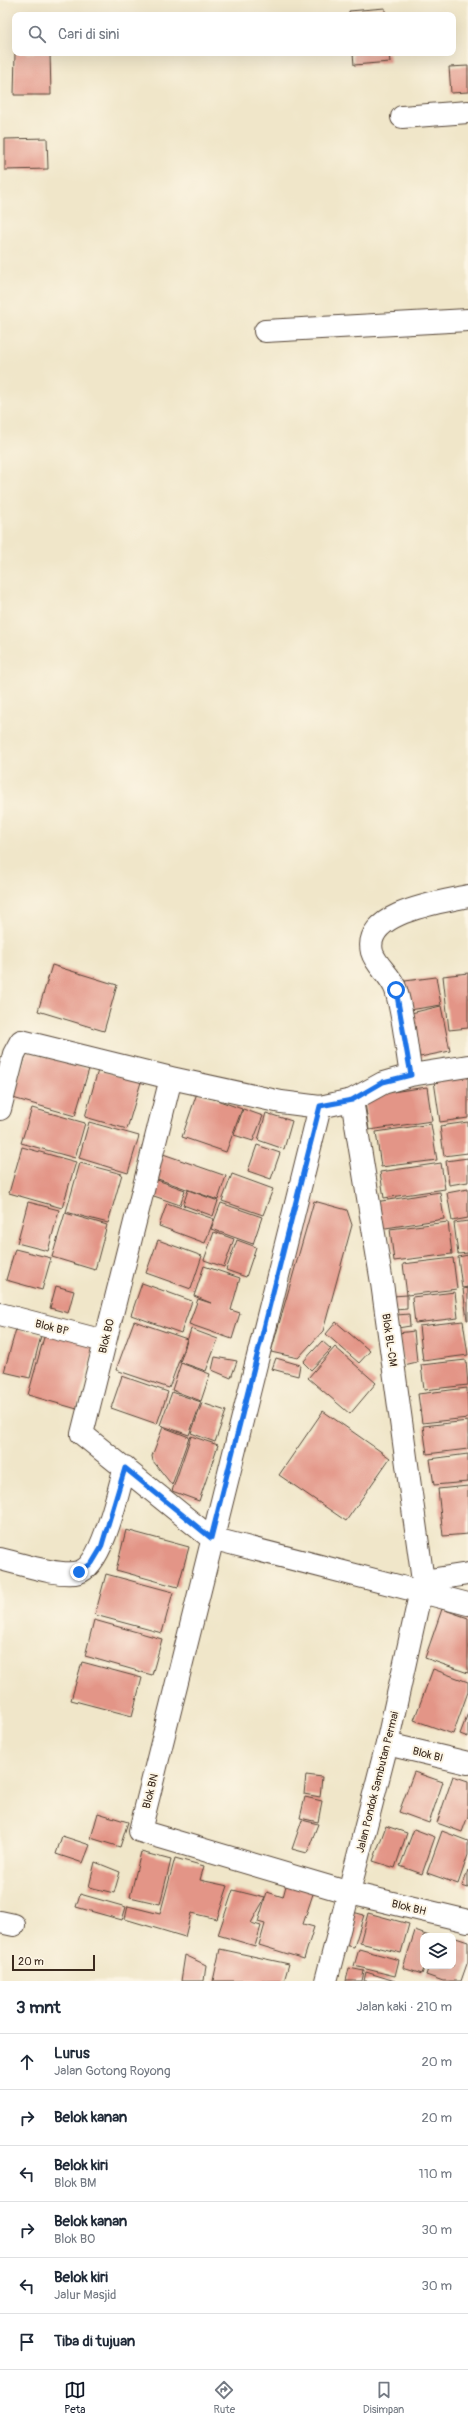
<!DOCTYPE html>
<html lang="id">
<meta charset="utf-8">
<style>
body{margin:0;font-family:Pangolin,sans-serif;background:#f2f2f3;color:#1f2937}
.controls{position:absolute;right:12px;bottom:12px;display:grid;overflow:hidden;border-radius:8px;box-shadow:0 4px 16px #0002}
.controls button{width:36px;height:36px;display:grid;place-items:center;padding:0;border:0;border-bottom:1px solid #e0e1e3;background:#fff;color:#1f2937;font:20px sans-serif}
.scale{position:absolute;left:12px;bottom:10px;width:83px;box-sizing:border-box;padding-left:4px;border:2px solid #3b2a1e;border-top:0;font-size:11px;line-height:14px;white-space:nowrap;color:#3b2a1e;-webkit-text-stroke:3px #fcf5e5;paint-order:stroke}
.stop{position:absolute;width:12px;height:12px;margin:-9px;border:3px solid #1a73e8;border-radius:50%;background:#fff}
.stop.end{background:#1a73e8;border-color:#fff;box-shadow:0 1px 4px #0008}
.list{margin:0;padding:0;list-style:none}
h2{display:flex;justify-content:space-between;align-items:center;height:52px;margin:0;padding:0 16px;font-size:17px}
h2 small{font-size:13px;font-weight:400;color:#747a83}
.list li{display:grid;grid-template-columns:26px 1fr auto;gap:12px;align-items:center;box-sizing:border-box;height:56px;padding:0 16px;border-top:1px solid #e0e1e3}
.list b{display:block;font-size:15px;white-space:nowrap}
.list p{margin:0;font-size:13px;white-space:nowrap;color:#747a83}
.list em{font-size:13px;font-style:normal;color:#747a83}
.icon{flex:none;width:22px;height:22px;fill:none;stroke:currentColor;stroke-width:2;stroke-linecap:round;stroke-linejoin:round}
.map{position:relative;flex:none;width:468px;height:1981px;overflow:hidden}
.search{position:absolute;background:#fff;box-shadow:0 4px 16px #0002;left:12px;right:12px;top:12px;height:44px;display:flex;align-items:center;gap:10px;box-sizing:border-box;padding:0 14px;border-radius:8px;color:#747a83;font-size:15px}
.sheet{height:388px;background:#fff}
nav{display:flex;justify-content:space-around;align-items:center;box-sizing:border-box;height:56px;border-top:1px solid #e0e1e3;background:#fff;font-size:11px;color:#747a83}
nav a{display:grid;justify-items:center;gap:2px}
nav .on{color:#111827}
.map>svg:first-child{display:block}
.building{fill:#e39587}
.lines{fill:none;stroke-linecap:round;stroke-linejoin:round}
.minor-casing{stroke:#564638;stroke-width:24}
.minor{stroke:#fff;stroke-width:22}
.route{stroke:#1a73e8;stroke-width:5}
.labels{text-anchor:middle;stroke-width:4;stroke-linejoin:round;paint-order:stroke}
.street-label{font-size:11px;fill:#3b2a1e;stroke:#fcf5e5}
</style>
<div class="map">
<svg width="468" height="1981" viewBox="0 0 468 1981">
<rect width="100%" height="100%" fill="#fcf5e5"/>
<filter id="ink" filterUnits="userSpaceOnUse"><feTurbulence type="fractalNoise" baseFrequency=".025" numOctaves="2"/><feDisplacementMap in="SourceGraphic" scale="8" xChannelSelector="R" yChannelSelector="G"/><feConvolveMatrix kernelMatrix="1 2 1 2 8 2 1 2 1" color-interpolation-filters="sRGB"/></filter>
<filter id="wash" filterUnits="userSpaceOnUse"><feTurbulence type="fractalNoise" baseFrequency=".012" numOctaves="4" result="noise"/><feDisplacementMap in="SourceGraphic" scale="16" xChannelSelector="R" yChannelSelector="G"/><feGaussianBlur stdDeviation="0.9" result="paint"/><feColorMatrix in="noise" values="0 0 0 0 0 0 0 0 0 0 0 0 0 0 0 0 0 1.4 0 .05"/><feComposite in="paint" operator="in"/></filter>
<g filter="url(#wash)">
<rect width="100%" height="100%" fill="#f0e6c9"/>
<g id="blocks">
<path class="building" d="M385,8V15H349V11Z
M15,53H50L51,95H14Z
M353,53H389L390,62L354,65Z
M468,66V92L451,93L449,67Z
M47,138L48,169L5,170V139Z
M52,965L117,985L104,1031L38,1011Z
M468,973V1028L449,1030L443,976Z
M436,977L441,1005L410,1010L405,981Z
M441,1006L450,1051L420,1057L411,1013Z
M27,1051L89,1069L75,1116L13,1098Z
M98,1070L141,1082L127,1129L85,1117Z
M468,1077V1118L440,1122L434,1081Z
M427,1087L432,1121L369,1130L364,1096Z
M197,1093L242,1109L226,1152L182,1137Z
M32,1108L85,1123L75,1158L21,1143Z
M243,1109L263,1116L253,1141L234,1135Z
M266,1113L292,1121L284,1149L258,1140Z
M89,1122L139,1136L128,1173L79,1158Z
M468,1122V1153L444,1156L440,1126Z
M431,1124L437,1160L381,1167L376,1132Z
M257,1145L280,1153L271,1179L248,1171Z
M22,1147L76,1162L62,1208L9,1193Z
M163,1154L226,1176L218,1200L155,1178Z
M468,1158V1182L449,1185L446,1161Z
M80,1163L122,1174L108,1223L66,1212Z
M441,1163L445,1189L384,1198L380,1172Z
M232,1174L273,1189L263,1215L222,1201Z
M157,1180L185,1190L180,1205L151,1195Z
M468,1189V1218L452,1221L447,1193Z
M188,1190L218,1201L213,1216L183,1205Z
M440,1192L444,1219L379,1229L375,1202Z
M314,1201L347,1210L352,1225L323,1331L298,1358L271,1352Z
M28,1202L59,1210L48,1251L17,1243Z
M167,1203L214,1219L205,1243L159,1226Z
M221,1203L262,1217L253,1244L211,1229Z
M65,1213L107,1225L95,1270L52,1257Z
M468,1221V1253L458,1254L454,1223Z
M448,1222L452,1254L394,1261L390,1229Z
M214,1232L234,1239L224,1267L204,1260Z
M158,1240L202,1256L191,1289L146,1273Z
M237,1240L256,1247L246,1277L226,1270Z
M15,1249L51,1258L42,1290L6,1280Z
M468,1255V1287L462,1288L458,1257Z
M453,1258L457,1289L407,1295L403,1264Z
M204,1266L240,1278L231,1310L240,1313L232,1339L189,1324L198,1299L211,1303L194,1296Z
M142,1283L192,1301L181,1333L131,1315Z
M56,1286L74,1291L68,1313L50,1308Z
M468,1288V1320H467L463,1289Z
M455,1292L458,1318L415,1323L412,1297Z
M407,1295V1309L395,1310L393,1296Z
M409,1314L410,1326L398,1328L397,1315Z
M134,1321L187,1339L169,1388L116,1370Z
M463,1321L468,1355L423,1361L419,1326Z
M336,1322L370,1351L359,1363L326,1334Z
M16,1329L41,1336L30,1378L4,1372Z
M191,1329L218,1339L206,1371L180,1362Z
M46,1330L95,1343L77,1409L28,1395Z
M414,1331L417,1362L404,1365L398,1333Z
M322,1341L331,1349L311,1370L303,1362Z
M335,1347L376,1383L350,1414L308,1378Z
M215,1357L237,1361L231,1378L212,1370Z
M276,1358L300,1365L298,1376L272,1369Z
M466,1360L468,1385L424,1390L421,1365Z
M181,1363L210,1374L201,1401L172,1390Z
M122,1376L168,1392L157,1424L111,1408Z
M467,1388L468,1418L422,1423L418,1394Z
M172,1392L201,1402L189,1435L160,1425Z
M202,1403L226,1411L215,1442L191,1433Z
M323,1411L390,1458L346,1521L279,1475Z
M468,1421V1449L427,1454L423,1426Z
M163,1427L189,1437L172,1485L153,1461L152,1456Z
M191,1436L218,1445L199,1501L172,1491Z
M468,1454V1482L434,1485L430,1459Z
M468,1486V1534L443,1536L438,1489Z
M126,1530L189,1547L178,1587L116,1570Z
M106,1574L173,1592L162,1633L95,1615Z
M442,1609L468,1618V1673L425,1658Z
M94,1620L162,1639L152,1675L85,1656Z
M82,1662L142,1678L132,1716L71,1700Z
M433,1669L468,1682V1692L453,1734L414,1720Z
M468,1713V1737L460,1734Z
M414,1772L443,1782L429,1823L399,1812Z
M306,1775L322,1777L320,1797L304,1794Z
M453,1776L468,1781V1816L462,1832L437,1823Z
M305,1797L322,1801L318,1822L300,1818Z
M98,1813L128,1822L120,1847L91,1838Z
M302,1820L318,1824L307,1853L292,1849Z
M386,1826L407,1833L395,1868L373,1861Z
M414,1829L435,1837L422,1874L400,1866Z
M442,1831L468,1841V1855L458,1884L427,1873Z
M62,1836L90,1845L83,1863L56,1854Z
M141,1852L171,1860L160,1904L130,1897Z
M175,1858L204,1866L200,1880L228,1886L217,1919L191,1913L185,1937L125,1919L128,1906L160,1914Z
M95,1862L120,1872L114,1893L89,1887Z
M468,1870V1888L462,1886Z
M287,1882L314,1891L303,1924L314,1927L304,1959L259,1945L265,1924L258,1922L267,1892L283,1897Z
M233,1890L265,1898L251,1923L261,1926L255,1946L218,1935Z
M80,1894L126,1907L122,1920L76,1907Z
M349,1911L364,1915L354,1947L339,1944Z
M368,1913L409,1924L401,1953L360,1943Z
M415,1931L429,1936H423V1966H425L422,1974L403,1968Z
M453,1937L468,1942V1961L461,1981H443L426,1975L429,1966H453Z
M220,1949L289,1964L284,1981H213Z
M359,1949L399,1960L395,1976L354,1966Z
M185,1955L206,1965L204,1981H181Z
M349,1968L364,1971L362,1981H346Z
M366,1972L395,1981H364Z"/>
</g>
</g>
<g filter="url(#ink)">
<use href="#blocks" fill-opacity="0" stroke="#564638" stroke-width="1"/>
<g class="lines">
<defs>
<path id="minor" d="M402,117L468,112
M265,331L468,320
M411,1075C406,1047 404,1017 396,990C391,975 376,966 372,952C362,912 442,902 468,896
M171,1078L82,1434L211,1538L468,1604
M320,1107L140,1831L350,1893L468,1921
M0,1109L14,1054L21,1041L171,1078L281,1102L320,1107L352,1100L383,1083L411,1075L468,1066
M0,1314L104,1341
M0,1559C19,1563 61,1578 79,1572C103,1565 118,1491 125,1467
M423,1581L468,1574
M387,1744L468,1763
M0,1922L14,1925
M326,1981L387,1744L423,1581L382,1283L352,1100"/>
</defs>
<use href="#minor" class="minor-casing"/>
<use href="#minor" class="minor"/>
</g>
</g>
<g class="lines" filter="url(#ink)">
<path class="route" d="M79,1572L92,1563L101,1548L125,1468L211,1538L320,1106L352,1100L383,1082L411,1075L396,990"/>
</g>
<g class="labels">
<g class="street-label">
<text transform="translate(52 1327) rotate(14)" y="4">Blok BP</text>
<text transform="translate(106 1336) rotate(-76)" y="4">Blok BO</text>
<text transform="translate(390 1340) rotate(82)" y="4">Blok BL-CM</text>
<text transform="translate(428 1754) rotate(14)" y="4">Blok BI</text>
<text transform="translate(377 1782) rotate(-76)" y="4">Jalan Pondok Sambutan Permai</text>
<text transform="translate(150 1791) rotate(-76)" y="4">Blok BN</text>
<text transform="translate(409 1907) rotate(14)" y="4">Blok BH</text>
</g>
</g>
</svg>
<div class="controls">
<button><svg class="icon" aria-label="layers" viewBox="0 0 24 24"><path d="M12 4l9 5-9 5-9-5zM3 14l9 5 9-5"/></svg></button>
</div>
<div class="scale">20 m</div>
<div class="stop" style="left:396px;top:990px"></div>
<div class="stop end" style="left:79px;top:1572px"></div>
<div class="search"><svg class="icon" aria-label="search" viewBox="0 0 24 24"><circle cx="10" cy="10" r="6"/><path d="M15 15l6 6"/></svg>Cari di sini</div>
</div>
<section class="sheet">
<h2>3 mnt<small>Jalan kaki · 210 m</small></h2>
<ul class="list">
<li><svg class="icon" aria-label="ahead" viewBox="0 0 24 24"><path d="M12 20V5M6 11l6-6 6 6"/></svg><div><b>Lurus</b><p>Jalan Gotong Royong</p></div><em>20 m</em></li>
<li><svg class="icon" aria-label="right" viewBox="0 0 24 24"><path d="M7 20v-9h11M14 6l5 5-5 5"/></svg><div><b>Belok kanan</b></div><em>20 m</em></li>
<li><svg class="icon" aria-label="left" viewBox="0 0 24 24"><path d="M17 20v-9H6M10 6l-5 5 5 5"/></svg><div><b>Belok kiri</b><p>Blok BM</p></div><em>110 m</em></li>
<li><svg class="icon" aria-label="right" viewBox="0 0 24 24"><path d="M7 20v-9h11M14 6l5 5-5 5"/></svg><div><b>Belok kanan</b><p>Blok BO</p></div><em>30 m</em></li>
<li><svg class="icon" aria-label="left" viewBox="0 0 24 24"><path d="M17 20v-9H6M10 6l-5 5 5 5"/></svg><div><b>Belok kiri</b><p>Jalur Masjid</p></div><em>30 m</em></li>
<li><svg class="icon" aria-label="arrive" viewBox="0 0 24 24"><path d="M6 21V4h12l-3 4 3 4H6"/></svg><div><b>Tiba di tujuan</b></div></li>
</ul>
</section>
<nav>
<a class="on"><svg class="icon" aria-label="map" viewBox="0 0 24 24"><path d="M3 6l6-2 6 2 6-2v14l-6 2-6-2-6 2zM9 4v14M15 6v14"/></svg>Peta</a>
<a><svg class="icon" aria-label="directions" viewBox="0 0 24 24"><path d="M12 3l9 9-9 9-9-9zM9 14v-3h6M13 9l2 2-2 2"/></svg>Rute</a>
<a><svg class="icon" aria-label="saved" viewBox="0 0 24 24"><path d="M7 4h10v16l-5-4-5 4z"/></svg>Disimpan</a>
</nav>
